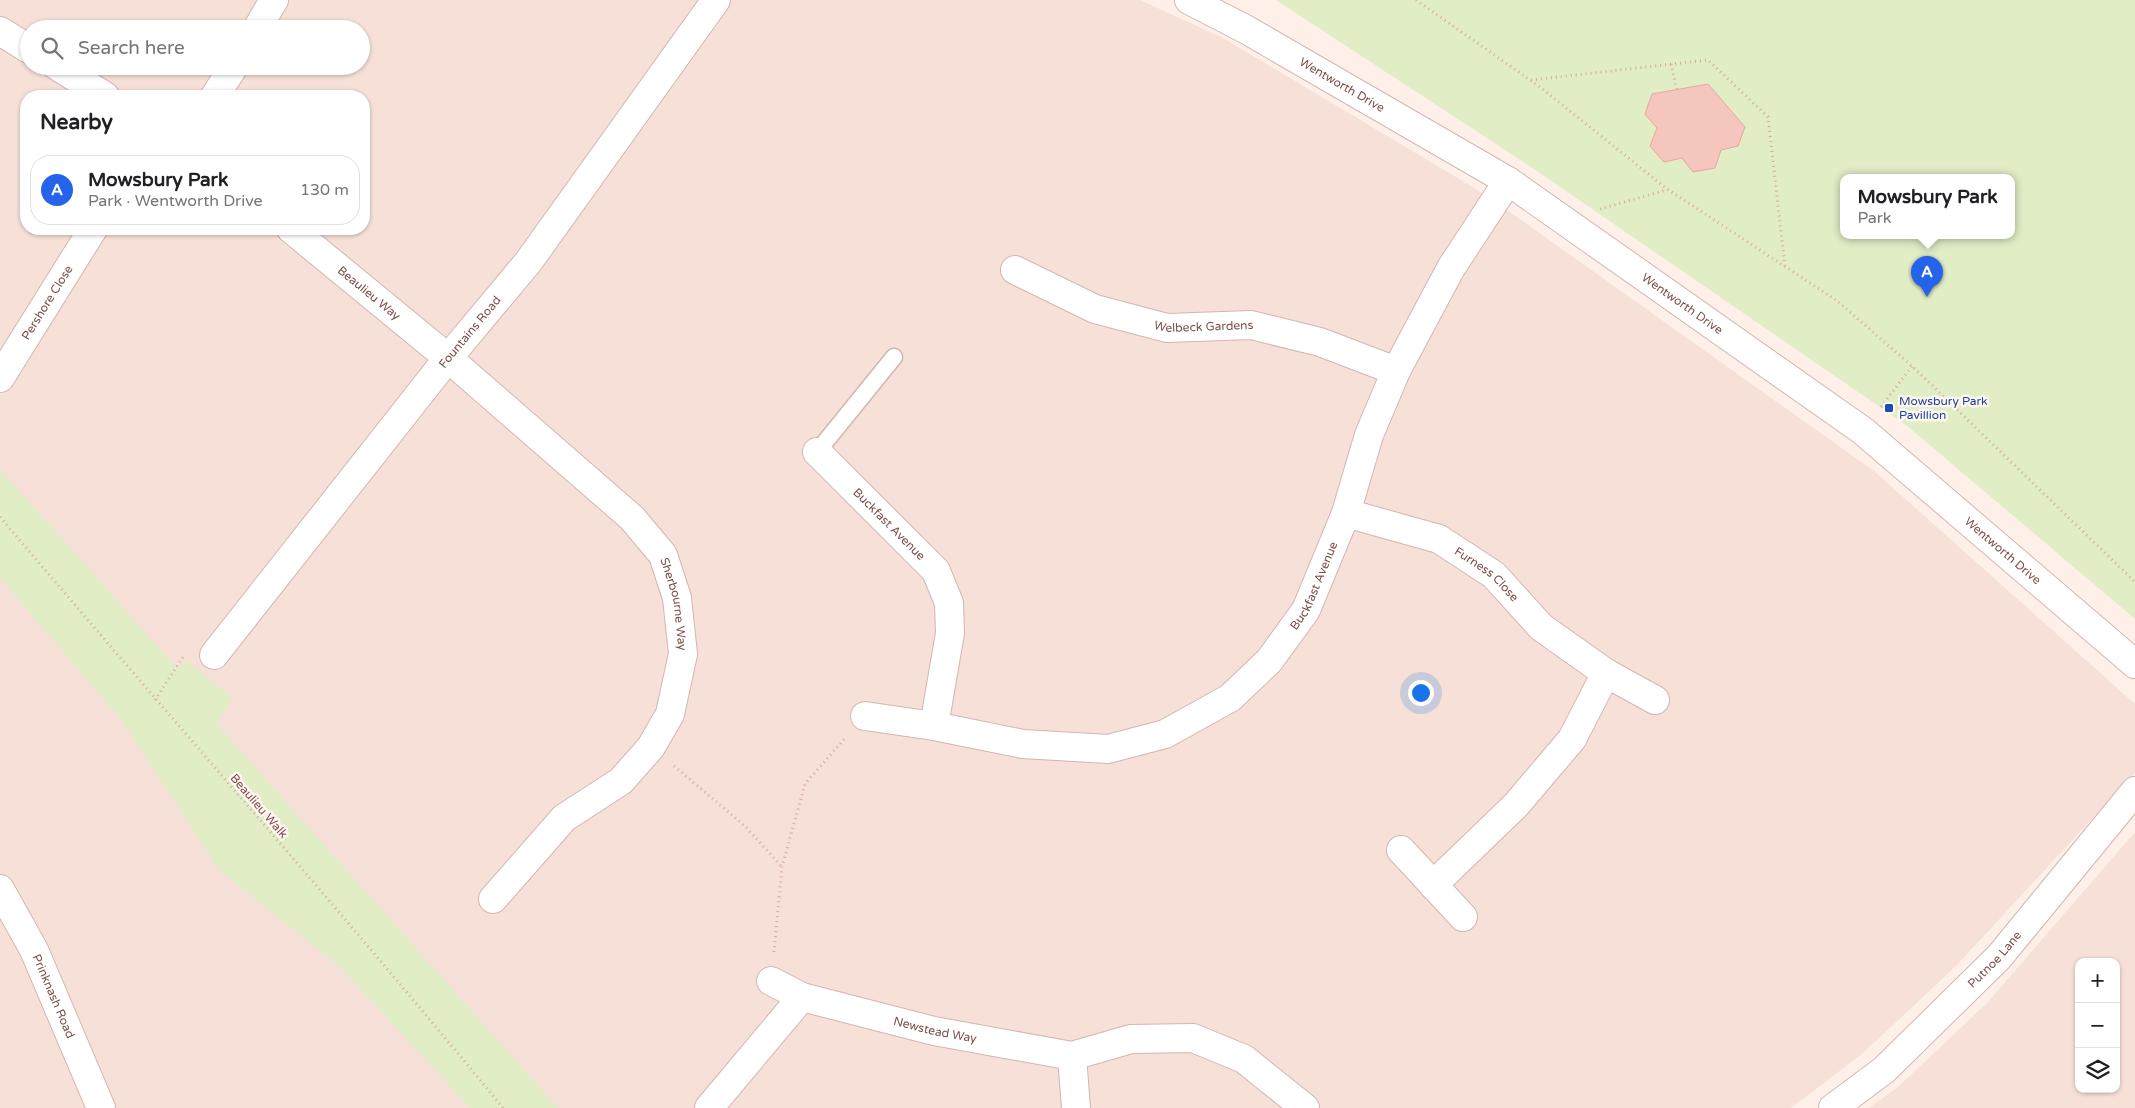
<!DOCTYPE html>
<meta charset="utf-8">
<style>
body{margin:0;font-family:"Varela Round",sans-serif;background:#f2f2f2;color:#202124}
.controls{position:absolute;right:15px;bottom:15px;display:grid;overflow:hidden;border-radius:10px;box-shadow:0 1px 4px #0004}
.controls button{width:45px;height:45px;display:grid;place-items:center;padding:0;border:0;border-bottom:1px solid #e0e0e0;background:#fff;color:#202124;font:25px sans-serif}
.you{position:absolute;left:1420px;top:692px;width:18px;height:18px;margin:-12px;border:4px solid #fff;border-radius:50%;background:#1a73e8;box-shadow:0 0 0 8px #1a73e833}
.badge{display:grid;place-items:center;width:32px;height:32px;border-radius:50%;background:#2563eb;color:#fff;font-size:16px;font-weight:700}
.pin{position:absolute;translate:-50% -41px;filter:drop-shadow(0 1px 2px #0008)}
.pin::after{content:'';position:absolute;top:26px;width:18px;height:15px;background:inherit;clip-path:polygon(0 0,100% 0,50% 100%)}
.popup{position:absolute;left:1840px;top:174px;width:175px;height:65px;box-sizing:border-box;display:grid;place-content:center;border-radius:10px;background:#fff;filter:drop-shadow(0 1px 4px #0005);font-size:16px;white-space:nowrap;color:#757577}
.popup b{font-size:19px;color:#202124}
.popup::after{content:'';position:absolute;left:50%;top:100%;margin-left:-10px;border:10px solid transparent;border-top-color:#fff}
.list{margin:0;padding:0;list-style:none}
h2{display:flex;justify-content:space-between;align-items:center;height:65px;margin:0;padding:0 20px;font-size:21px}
h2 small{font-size:16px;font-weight:400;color:#757577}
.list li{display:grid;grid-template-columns:32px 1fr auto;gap:15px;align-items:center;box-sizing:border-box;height:70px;margin:0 10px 10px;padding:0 10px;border:1px solid #e0e0e0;border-radius:20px}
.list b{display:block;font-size:19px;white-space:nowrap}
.list p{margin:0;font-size:16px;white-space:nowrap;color:#757577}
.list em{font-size:16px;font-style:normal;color:#757577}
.icon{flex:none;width:28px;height:28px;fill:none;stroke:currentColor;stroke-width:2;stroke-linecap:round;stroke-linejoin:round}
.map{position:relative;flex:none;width:2135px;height:1108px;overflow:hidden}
.search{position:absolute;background:#fff;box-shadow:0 1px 4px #0004;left:20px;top:20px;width:350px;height:55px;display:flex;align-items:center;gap:12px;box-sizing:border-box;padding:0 18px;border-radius:28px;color:#757577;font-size:19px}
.panel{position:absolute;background:#fff;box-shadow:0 1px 4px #0004;left:20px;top:90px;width:350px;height:145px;border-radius:20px}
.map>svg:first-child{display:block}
.residential{fill:#f6e0d7;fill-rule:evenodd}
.green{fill:#e0edc5;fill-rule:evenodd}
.building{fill:#f5c6be;stroke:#e9a79e}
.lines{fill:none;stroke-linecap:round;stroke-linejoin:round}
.service-casing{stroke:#d4b6b0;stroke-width:19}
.minor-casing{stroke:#d4b6b0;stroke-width:30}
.tertiary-casing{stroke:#d4b6b0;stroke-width:30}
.path{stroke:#dba8a1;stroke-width:3;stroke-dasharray:1 4;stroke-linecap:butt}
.service{stroke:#fff;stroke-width:16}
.minor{stroke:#fff;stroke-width:28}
.tertiary{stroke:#fff;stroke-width:28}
.transit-dot{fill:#1a4fb4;stroke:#fff6f1;stroke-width:2}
.labels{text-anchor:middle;stroke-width:5;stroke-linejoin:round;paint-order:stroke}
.street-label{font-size:12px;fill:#7b4f4a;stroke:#fff6f1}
.transit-label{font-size:12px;fill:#164399;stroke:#fff6f1;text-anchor:start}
</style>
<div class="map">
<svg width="2135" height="1108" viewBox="0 0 2135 1108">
<rect width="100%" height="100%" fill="#fef0e9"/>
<path class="residential" d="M0,0H1140L1223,38L1486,195L1874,471L2135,704V772L1957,965L1862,1054L1791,1108H0ZM29,29H361V66H29ZM26,96H364V229H26Z
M2135,832V1108H1869L1898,1087L1987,1003ZM2079,962H2116V1089H2079Z"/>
<path class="green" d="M1276,0H2135V619L1906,425L1534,169ZM1843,178H2011V236H1843Z
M0,469L178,669L187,660L233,699L216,723L558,1108H470L341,968L219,870L123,722L0,578Z"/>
<path class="building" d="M1708,84L1745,127L1738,146L1721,150L1715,168L1693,172L1682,158L1664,162L1650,146L1657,128L1645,114L1652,94Z"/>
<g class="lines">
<defs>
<path id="service" d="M817,452L894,357"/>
<g id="minor">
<path d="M257,29L274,0"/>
<path d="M0,31L29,49"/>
<path d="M57,66L105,96"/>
<path d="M215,96L234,66"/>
<path id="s1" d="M291,229L448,358L632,518L663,555L677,598L683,654L670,714L651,747L621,781L564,818L493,899"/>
<path id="s2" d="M1015,270L1095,309L1167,328L1251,325L1320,342L1396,371"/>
<path id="s3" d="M0,378L93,229"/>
<path id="s4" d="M817,452L936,571L949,603L950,633L934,726"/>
<path id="s5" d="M1346,513L1439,539L1494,575L1541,627L1606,673L1572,739L1516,805L1433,885"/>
<path id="s6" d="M214,655L448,358L529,261L716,0"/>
<path d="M1606,673L1655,700"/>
<path id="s7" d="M865,716L934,726L1023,744L1108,749L1165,734L1230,698L1269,661L1306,610L1346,513L1369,435L1396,371L1451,268L1508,181"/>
<path d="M1401,850L1463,917"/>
<path id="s8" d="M0,889L34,950L101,1108"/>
<path d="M771,981L802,997"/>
<path d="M1072,1056L1076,1108"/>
<path id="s9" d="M709,1108L802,997L934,1031L1072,1056L1131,1039L1193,1038L1244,1059L1305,1108"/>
</g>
<g id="tertiary">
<path id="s10" d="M1189,0L1247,30L1508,181L1863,431L2135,664"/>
<path id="s11" d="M1833,1108L1884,1070L1999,957L2135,791"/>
</g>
</defs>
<use href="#service" class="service-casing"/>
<use href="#minor" class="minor-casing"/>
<use href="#tertiary" class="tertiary-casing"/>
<path class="path" d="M1416,0L1540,87L1667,189L1836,300L1912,366L2135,582
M1671,64L1677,90
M1531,80L1708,60L1768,117L1785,267
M1600,209L1666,190
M1881,407L1912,366
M0,517C167,714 339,908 503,1108
M155,700L183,657
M674,766L746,827L782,867
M774,952L782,867L805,784L846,737"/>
<use href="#service" class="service"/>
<use href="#minor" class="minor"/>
<use href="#tertiary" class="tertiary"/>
</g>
<rect class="transit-dot" x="1884" y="403" width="10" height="10" rx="2.5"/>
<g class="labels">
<g class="street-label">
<text dy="4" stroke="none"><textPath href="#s10" startOffset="175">Wentworth Drive</textPath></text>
<text dy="4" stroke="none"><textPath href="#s1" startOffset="101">Beaulieu Way</textPath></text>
<text dy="4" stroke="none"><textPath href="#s3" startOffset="89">Pershore Close</textPath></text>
<text dy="4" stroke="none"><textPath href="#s10" startOffset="580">Wentworth Drive</textPath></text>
<text dy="4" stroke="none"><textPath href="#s2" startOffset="200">Welbeck Gardens</textPath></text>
<text dy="4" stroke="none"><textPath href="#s6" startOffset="412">Fountains Road</textPath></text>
<text dy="4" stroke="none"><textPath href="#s4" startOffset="102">Buckfast Avenue</textPath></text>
<text dy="4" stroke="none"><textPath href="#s10" startOffset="985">Wentworth Drive</textPath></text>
<text dy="4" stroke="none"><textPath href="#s5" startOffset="156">Furness Close</textPath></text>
<text dy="4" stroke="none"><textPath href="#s7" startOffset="521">Buckfast Avenue</textPath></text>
<text dy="4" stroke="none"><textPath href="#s1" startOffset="546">Sherbourne Way</textPath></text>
<text transform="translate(259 806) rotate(49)" y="4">Beaulieu Walk</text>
<text dy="4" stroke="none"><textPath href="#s11" startOffset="220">Putnoe Lane</textPath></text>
<text dy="4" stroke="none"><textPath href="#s8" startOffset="120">Prinknash Road</textPath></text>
<text dy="4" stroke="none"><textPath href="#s9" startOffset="282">Newstead Way</textPath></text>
</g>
<g class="transit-label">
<text x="1899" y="405">Mowsbury Park<tspan x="1899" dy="14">Pavillion</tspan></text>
</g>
</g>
</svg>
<div class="controls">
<button>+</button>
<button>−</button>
<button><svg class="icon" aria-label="layers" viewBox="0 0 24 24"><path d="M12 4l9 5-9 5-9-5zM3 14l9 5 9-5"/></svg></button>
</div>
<div class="you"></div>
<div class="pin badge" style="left:1927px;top:297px">A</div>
<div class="popup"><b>Mowsbury Park</b>Park</div>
<div class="search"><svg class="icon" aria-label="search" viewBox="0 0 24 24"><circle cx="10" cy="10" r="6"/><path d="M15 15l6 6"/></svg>Search here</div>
<section class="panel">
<h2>Nearby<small></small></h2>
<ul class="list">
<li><span class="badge">A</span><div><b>Mowsbury Park</b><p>Park · Wentworth Drive</p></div><em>130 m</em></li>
</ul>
</section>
</div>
